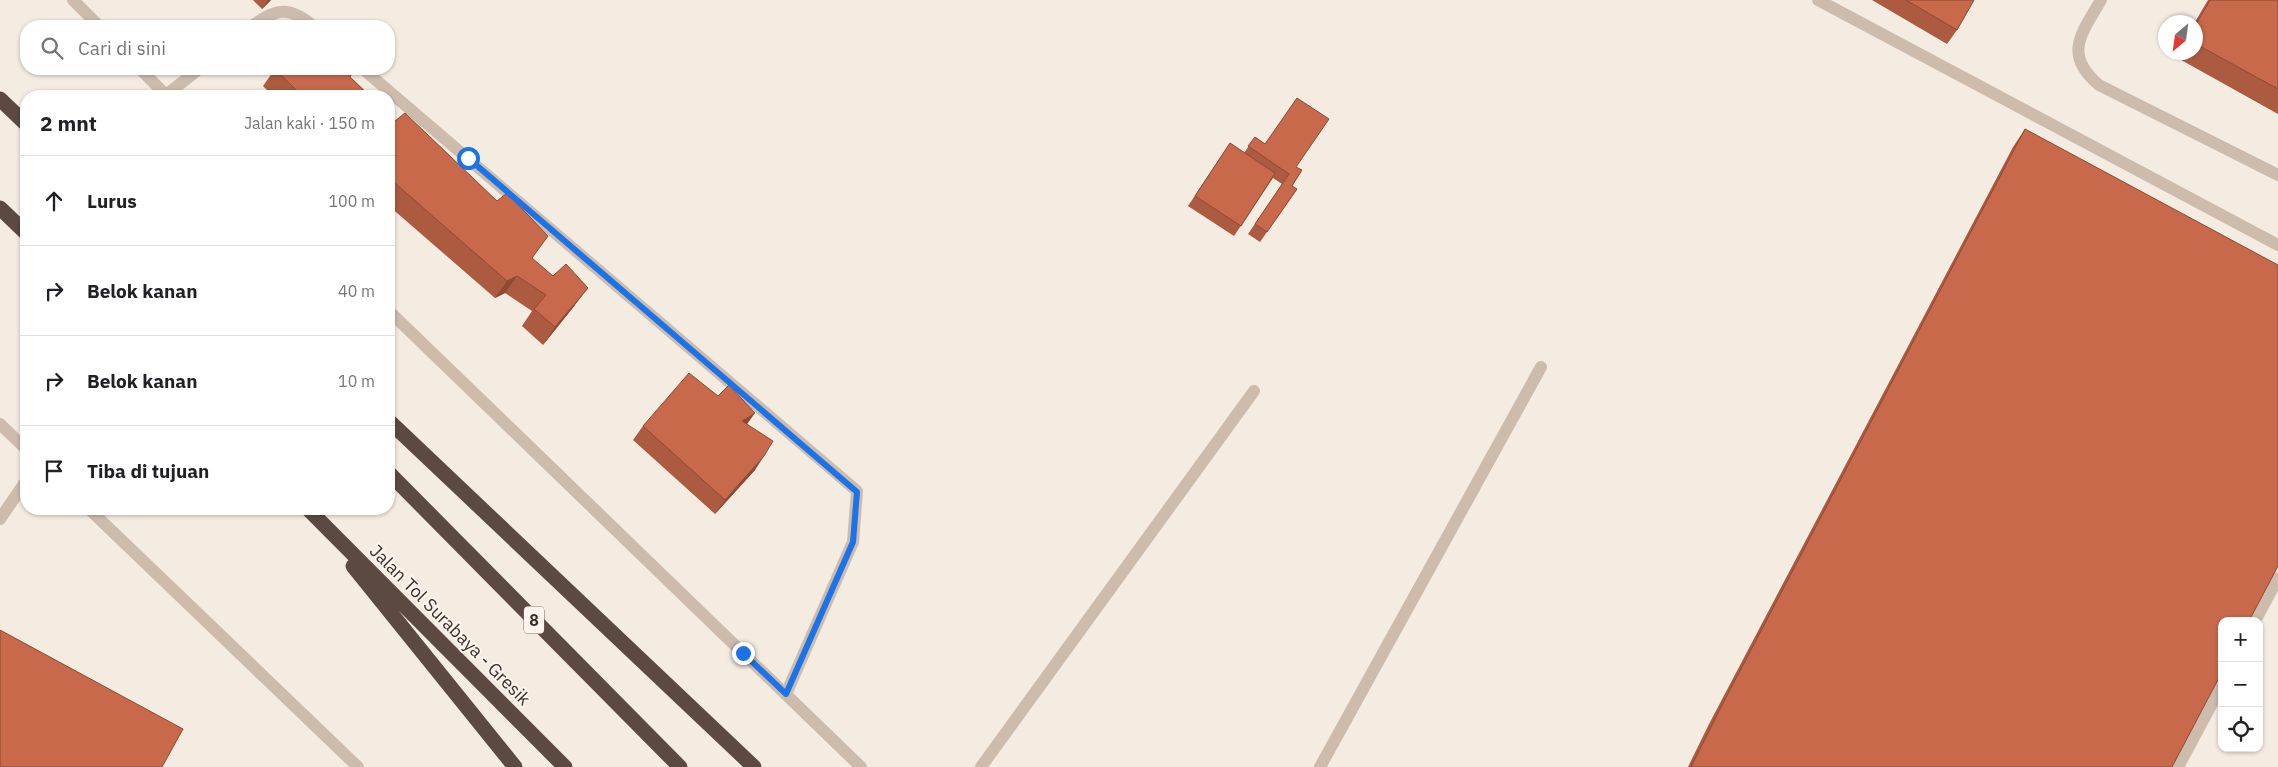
<!DOCTYPE html>
<html lang="id">
<meta charset="utf-8">
<style>
body{margin:0;font-family:"IBM Plex Sans",sans-serif;background:#f2f2f2;color:#202124}
.controls{position:absolute;right:15px;bottom:15px;display:grid;overflow:hidden;border-radius:10px;box-shadow:0 1px 4px #0004}
.controls button{width:45px;height:45px;display:grid;place-items:center;padding:0;border:0;border-bottom:1px solid #e0e0e0;background:#fff;color:#202124;font:25px sans-serif}
.compass{position:absolute;left:2158px;top:15px;width:45px;height:45px;border-radius:50%;background:#fff;box-shadow:0 1px 4px #0004;rotate:209deg}
.stop{position:absolute;width:15px;height:15px;margin:-11px;border:4px solid #1a73e8;border-radius:50%;background:#fff}
.stop.end{background:#1a73e8;border-color:#fff;box-shadow:0 1px 5px #0008}
.list{margin:0;padding:0;list-style:none}
h2{display:flex;justify-content:space-between;align-items:center;height:65px;margin:0;padding:0 20px;font-size:21px}
h2 small{font-size:16px;font-weight:400;color:#757577}
.list li{display:grid;grid-template-columns:32px 1fr auto;gap:15px;align-items:center;box-sizing:border-box;height:90px;padding:0 20px;border-top:1px solid #e0e0e0}
.list b{display:block;font-size:19px;white-space:nowrap}
.list em{font-size:16px;font-style:normal;color:#757577}
.icon{flex:none;width:28px;height:28px;fill:none;stroke:currentColor;stroke-width:2;stroke-linecap:round;stroke-linejoin:round}
.map{position:relative;flex:none;width:2278px;height:767px;overflow:hidden}
.search{position:absolute;background:#fff;box-shadow:0 1px 4px #0004;left:20px;top:20px;width:375px;height:55px;display:flex;align-items:center;gap:12px;box-sizing:border-box;padding:0 18px;border-radius:20px;color:#757577;font-size:19px}
.panel{position:absolute;background:#fff;box-shadow:0 1px 4px #0004;left:20px;top:90px;width:375px;height:425px;border-radius:20px}
.map>svg:first-child{display:block}
.lines{fill:none;stroke-linecap:round;stroke-linejoin:round}
.lane{stroke:#cdbbac;stroke-width:12}
.street{stroke:#cdbbac;stroke-width:12}
.highway{stroke:#5c4a42;stroke-width:15}
.wall{fill:#ac5a40}
.shaded-wall{fill:#8c4a34}
.building{fill:#c8694b;stroke:#8c4a34}
.route{stroke:#1a73e8;stroke-width:6}
.labels{text-anchor:middle;stroke-width:4;stroke-linejoin:round;paint-order:stroke}
.shield{fill:#fbf5ee;stroke:#756b66;stroke-width:1}
.shield-label{font-size:16px;font-weight:bold;fill:#3b302b}
.street-label{font-size:18px;fill:#3b302b;stroke:#fbf5ee}
</style>
<div class="map">
<svg width="2278" height="767" viewBox="0 0 2278 767">
<rect width="100%" height="100%" fill="#f4ebe1"/>
<g class="lines">
<path class="lane" d="M1818,0L2278,245
M2101,0C2081,34 2063,55 2099,85L2278,175
M252,26C276,8 290,6 313,26
M363,69L857,491L853,542L786,694
M166,95L199,69
M0,424L26,449
M89,509L358,767
M0,519L26,481
M2255,621L2278,578
M981,767L1254,391
M1320,767L1541,367
M2178,767L2222,685"/>
<path class="street" d="M73,0L99,26
M140,69L167,96
M389,311L861,767"/>
<path class="highway" d="M0,99L26,124
M0,208L26,233
M389,421L754,767
M389,473L680,767
M308,509L565,767
M353,566L515,767"/>
</g>
<path class="wall" d="M253,0H271L262,9Z
M1872,0H1974L1957,30L1947,44Z
M2208,0H2278V114L2174,56L2177,52H2196V22H2195Z
M275,69L350,77L370,96H273L263,86Z
M389,115L532,259L575,305L543,345L522,326L532,311L505,293L495,298L389,206Z
M2025,129L2172,767H1688L1709,724L2013,147Z
M1255,137L1296,167L1292,186L1297,189L1260,242L1248,234L1282,184L1273,178L1234,236L1188,206L1230,143L1244,153Z
M747,424L755,470L715,514L633,440L643,426Z"/>
<path class="shaded-wall" d="M268,0H271L262,9Z
M517,276L505,293L495,298L507,281Z
M588,288L575,305L543,345L555,327Z
M755,413L745,427L742,421Z
M764,456L755,470L715,514L725,500Z"/>
<path class="building" d="M1906,0H1974L1957,30Z
M2210,0H2278V89L2196,44V24Z
M275,69H354L350,77L370,96H302Z
M1297,98L1329,119L1296,167L1302,170L1292,186L1297,189L1267,232L1255,224L1289,174L1248,146L1255,137L1265,144Z
M405,113L497,201L507,193L548,236L532,258L553,276L566,264L588,288L555,327L534,309L546,295L517,276L507,281L389,178V115L395,121Z
M2025,129L2278,265V566L2249,621H2222V672L2172,767H1691L1721,707Z
M1230,143L1275,173L1241,226L1195,196Z
M689,373L718,396L729,385L755,413L742,421L773,441L764,456L725,500L643,426Z
M0,630L183,729L162,767H0Z"/>
<g class="lines">
<path class="route" d="M468,158L857,492L853,542L786,694L743,653"/>
</g>
<g class="labels">
<rect class="shield" x="524" y="606.5" width="20" height="27" rx="4"/>
<g class="shield-label">
<text x="534" y="626">8</text>
</g>
<g class="street-label">
<text transform="translate(450 625) rotate(45)" y="6">Jalan Tol Surabaya - Gresik</text>
</g>
</g>
</svg>
<div class="controls">
<button>+</button>
<button>−</button>
<button><svg class="icon" aria-label="locate" viewBox="0 0 24 24"><circle cx="12" cy="12" r="6"/><path d="M12 2v4M12 18v4M2 12h4M18 12h4"/></svg></button>
</div>
<svg class="compass" viewBox="-18 -18 36 36"><path d="M0-13l5 13h-10z" fill="#e53935"/><path d="M0 13l5-13h-10z" fill="#757577"/></svg>
<div class="stop" style="left:468px;top:158px"></div>
<div class="stop end" style="left:743px;top:653px"></div>
<div class="search"><svg class="icon" aria-label="search" viewBox="0 0 24 24"><circle cx="10" cy="10" r="6"/><path d="M15 15l6 6"/></svg>Cari di sini</div>
<section class="panel">
<h2>2 mnt<small>Jalan kaki · 150 m</small></h2>
<ul class="list">
<li><svg class="icon" aria-label="ahead" viewBox="0 0 24 24"><path d="M12 20V5M6 11l6-6 6 6"/></svg><div><b>Lurus</b></div><em>100 m</em></li>
<li><svg class="icon" aria-label="right" viewBox="0 0 24 24"><path d="M7 20v-9h11M14 6l5 5-5 5"/></svg><div><b>Belok kanan</b></div><em>40 m</em></li>
<li><svg class="icon" aria-label="right" viewBox="0 0 24 24"><path d="M7 20v-9h11M14 6l5 5-5 5"/></svg><div><b>Belok kanan</b></div><em>10 m</em></li>
<li><svg class="icon" aria-label="arrive" viewBox="0 0 24 24"><path d="M6 21V4h12l-3 4 3 4H6"/></svg><div><b>Tiba di tujuan</b></div></li>
</ul>
</section>
</div>
